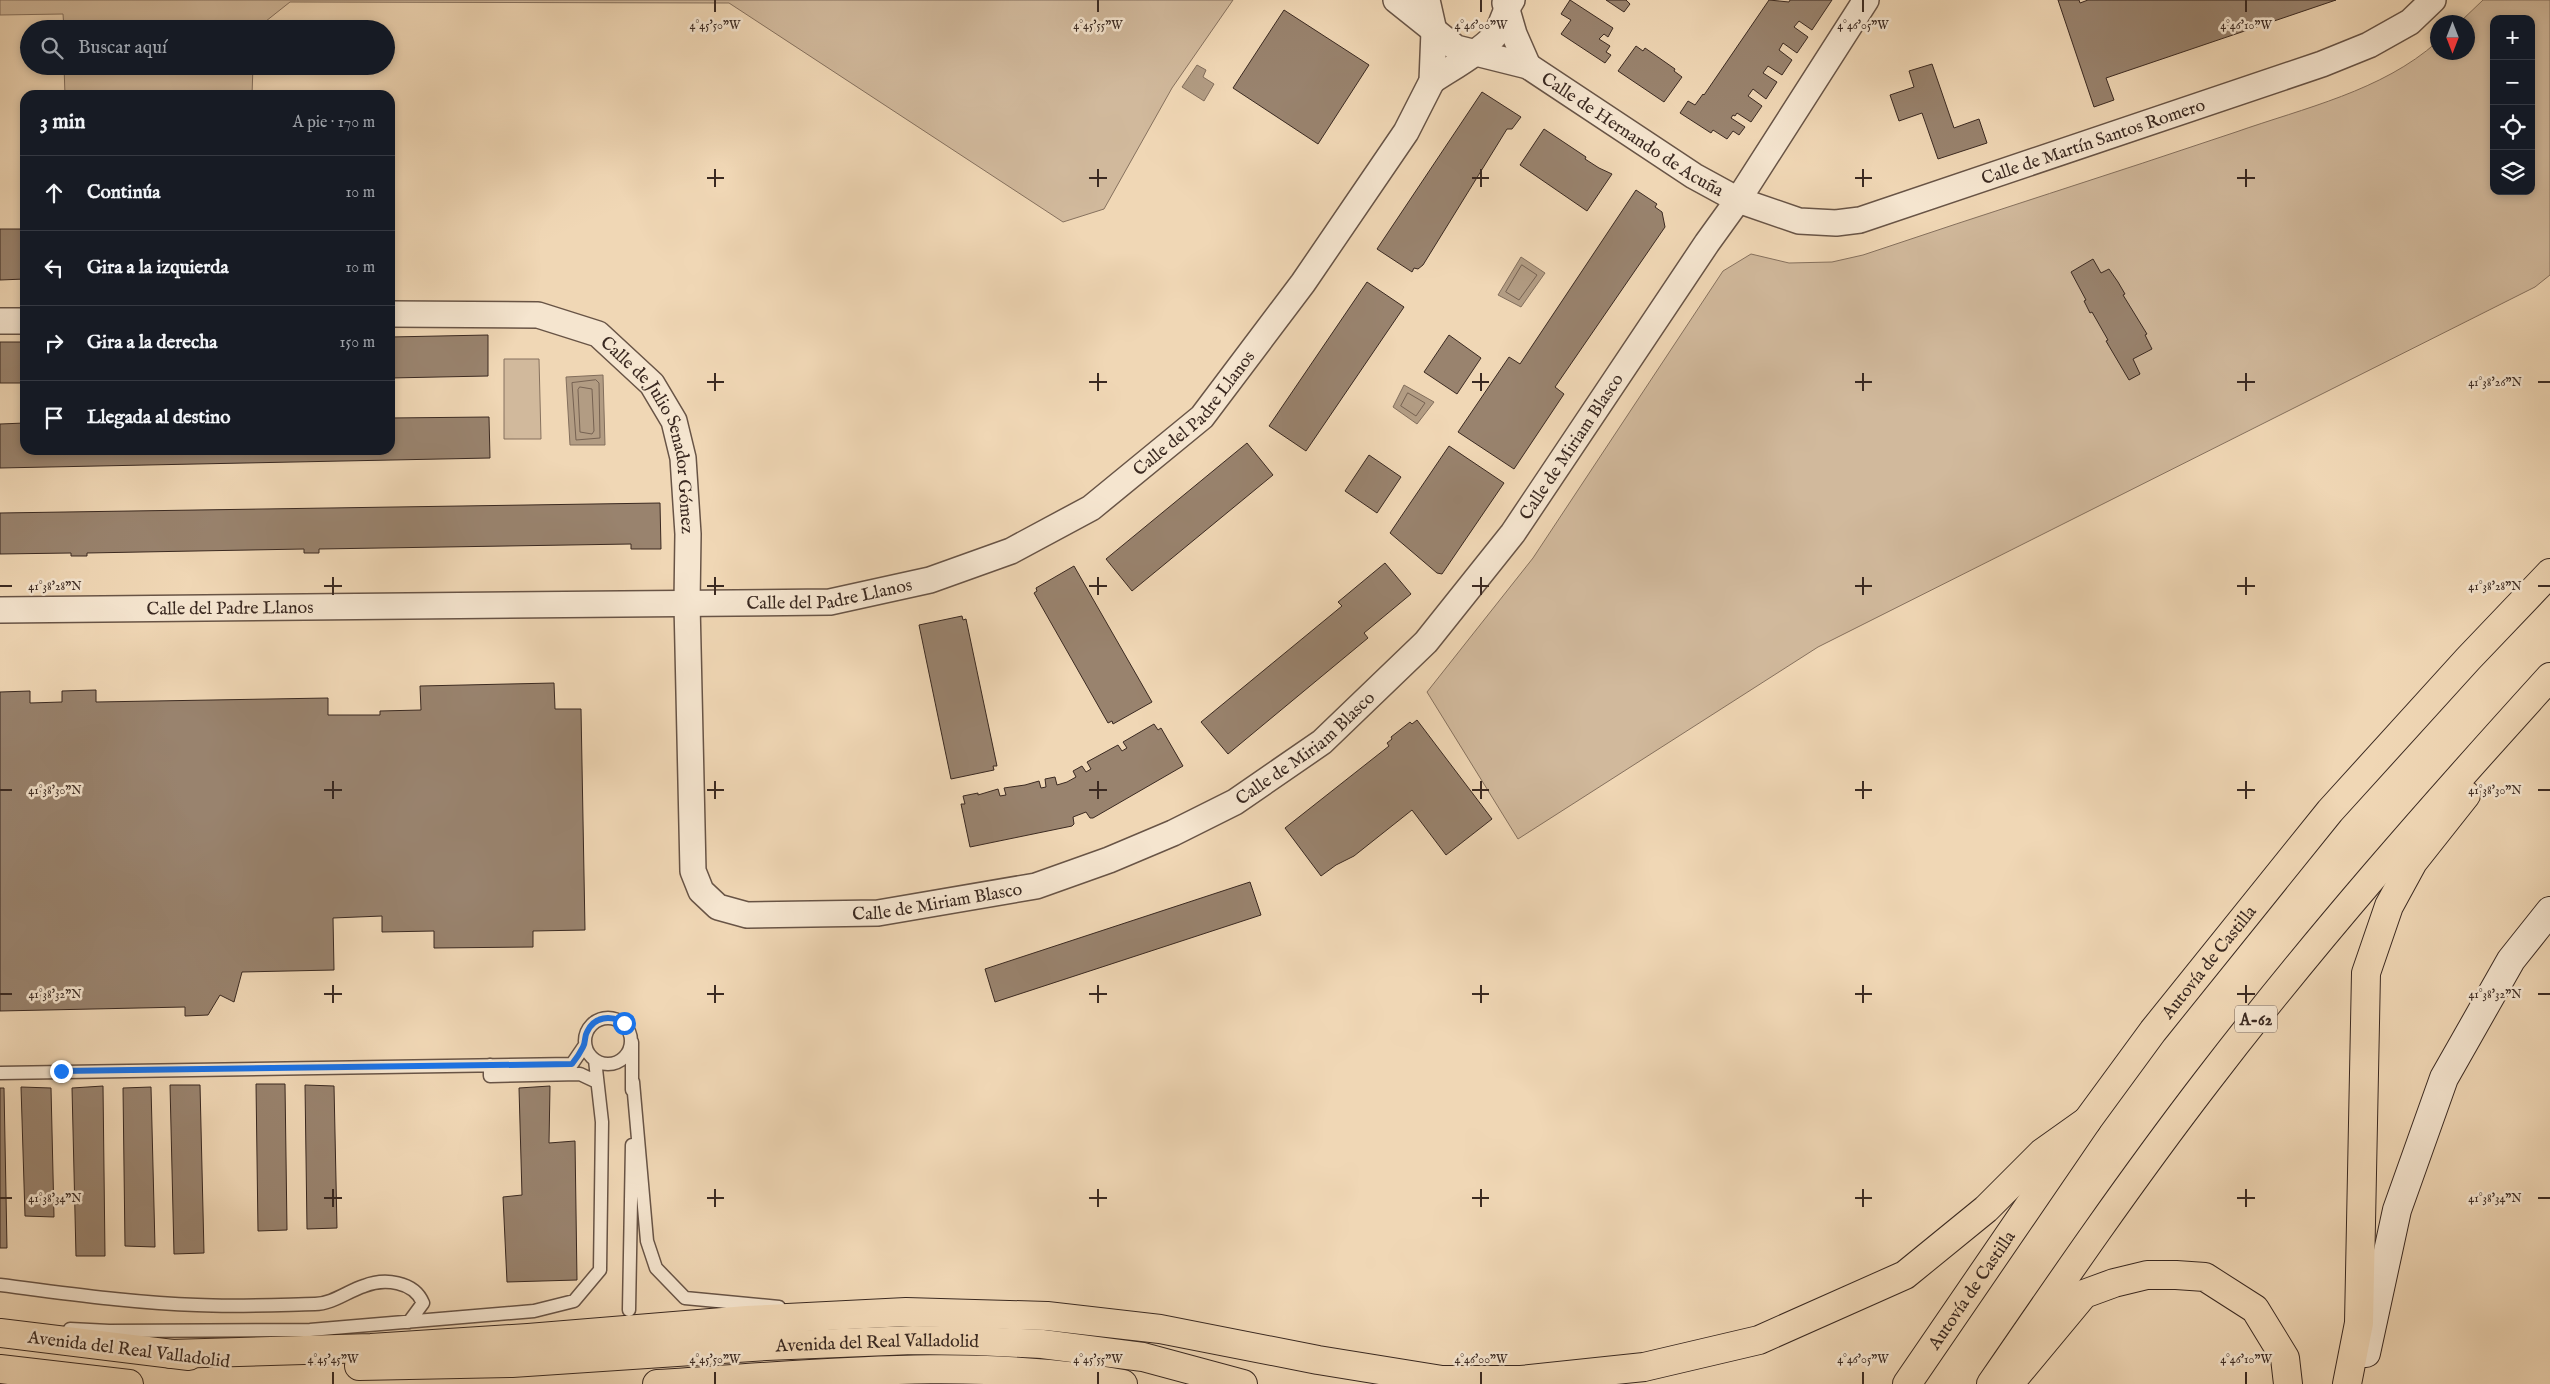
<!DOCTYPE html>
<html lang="es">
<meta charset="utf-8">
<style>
body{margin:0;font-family:"IM FELL English",serif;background:#20242c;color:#f1f3f6}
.controls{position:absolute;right:15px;top:15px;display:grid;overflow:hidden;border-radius:10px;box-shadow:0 2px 8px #0003}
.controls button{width:45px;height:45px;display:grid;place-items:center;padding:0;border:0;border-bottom:1px solid #363941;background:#171b24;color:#f1f3f6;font:25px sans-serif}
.compass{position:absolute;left:2430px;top:15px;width:45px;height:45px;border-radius:50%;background:#171b24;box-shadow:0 2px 8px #0003;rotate:180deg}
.stop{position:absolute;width:15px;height:15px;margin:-11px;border:4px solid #1a73e8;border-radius:50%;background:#fff}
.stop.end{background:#1a73e8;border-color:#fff;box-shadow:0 1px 5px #0008}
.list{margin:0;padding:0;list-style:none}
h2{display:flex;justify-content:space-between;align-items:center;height:65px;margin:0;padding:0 20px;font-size:21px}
h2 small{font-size:16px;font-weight:400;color:#9ea1a6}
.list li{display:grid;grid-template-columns:32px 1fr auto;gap:15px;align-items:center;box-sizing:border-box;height:75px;padding:0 20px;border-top:1px solid #363941}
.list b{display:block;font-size:19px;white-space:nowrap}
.list em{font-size:16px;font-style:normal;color:#9ea1a6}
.icon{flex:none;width:28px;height:28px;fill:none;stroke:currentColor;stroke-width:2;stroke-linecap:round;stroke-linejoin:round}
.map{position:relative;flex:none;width:2550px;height:1384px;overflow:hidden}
.search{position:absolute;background:#171b24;box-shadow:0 2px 8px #0003;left:20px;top:20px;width:375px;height:55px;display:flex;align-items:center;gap:12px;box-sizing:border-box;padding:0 18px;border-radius:28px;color:#9ea1a6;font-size:19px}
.panel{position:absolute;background:#171b24;box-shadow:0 2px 8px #0003;left:20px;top:90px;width:375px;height:365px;border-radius:15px}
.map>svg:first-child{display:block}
.green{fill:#d1b99c;stroke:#86715e;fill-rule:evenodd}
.water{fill:#b29c83;stroke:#826e5c}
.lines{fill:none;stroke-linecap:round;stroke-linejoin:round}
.shore{stroke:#766252;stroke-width:1}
.building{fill:#99836e;stroke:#3a2921}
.lane-casing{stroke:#685446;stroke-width:15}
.street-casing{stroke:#685446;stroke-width:28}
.secondary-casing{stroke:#3a2921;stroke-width:30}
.highway-casing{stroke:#3a2921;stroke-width:30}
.lane{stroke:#f5e5cf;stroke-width:12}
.street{stroke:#f5e5cf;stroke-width:25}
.secondary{stroke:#f5e5cf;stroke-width:28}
.highway{stroke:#f0d7b5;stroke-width:28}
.route{stroke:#1a73e8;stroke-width:6}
.ticks{fill:none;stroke:#3a2921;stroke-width:2}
.labels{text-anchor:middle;stroke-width:5;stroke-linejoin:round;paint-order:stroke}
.shield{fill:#f5e5cf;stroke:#726155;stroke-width:1}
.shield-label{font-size:16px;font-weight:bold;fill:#3a2921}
.street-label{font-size:18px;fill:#3a2921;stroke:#f5e5cf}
.ticks-label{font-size:12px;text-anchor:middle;fill:#3a2921;stroke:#f5e5cf;stroke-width:5;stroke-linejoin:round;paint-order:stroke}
</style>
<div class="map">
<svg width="2550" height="1384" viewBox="0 0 2550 1384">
<rect width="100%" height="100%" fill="#f0d7b5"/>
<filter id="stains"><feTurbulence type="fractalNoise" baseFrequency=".004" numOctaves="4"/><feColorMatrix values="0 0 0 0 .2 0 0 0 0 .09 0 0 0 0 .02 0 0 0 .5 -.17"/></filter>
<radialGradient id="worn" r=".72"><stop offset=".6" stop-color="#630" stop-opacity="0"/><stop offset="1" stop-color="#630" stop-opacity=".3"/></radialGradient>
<path class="green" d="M0,0H1233L1172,88L1104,209L1063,222L729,3L290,2L256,29H64L63,14L0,15Z
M2483,0H2550V275L2535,287L1818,647L1518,839L1427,692L1533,558L1723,271L1751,254L1789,263L1832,262L1863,255C1987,213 2112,174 2236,132C2304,108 2382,91 2437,42L2438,52H2468V22H2460ZM2494,19H2531V191H2494Z
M64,66H253L252,95H65Z
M504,359H539L541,439H504Z"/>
<path class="water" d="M1197,65L1206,70L1203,77L1214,84L1204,101L1182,87Z
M1521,257L1545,273L1521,307L1498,295Z
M603,375L605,445H570L566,377Z
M1404,385L1434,402L1417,424L1393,407Z"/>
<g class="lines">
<path class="shore" d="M1522,265L1537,275L1519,300L1506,292Z
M596,380L599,383L600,438L576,440L572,383Z
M580,387L592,389L594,431L592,434L580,432L578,390Z
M1408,393L1425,403L1416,416L1401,406Z"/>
</g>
<path class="building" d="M1570,0L1613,28L1608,37L1604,34L1599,39L1610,46L1606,52L1611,55L1605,63L1561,34L1571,20L1561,14Z
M1606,0H1626L1630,4L1624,12Z
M1769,0L1789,2L1790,0H1832L1812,30L1799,21L1794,27L1808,37L1797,53L1783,43L1779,50L1792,60L1782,75L1768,66L1763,73L1777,82L1766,99L1753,89L1748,96L1762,106L1751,122L1737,113L1735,116L1733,115L1731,118L1745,127L1739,135L1733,131L1727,139L1713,130L1711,133L1680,113L1688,101L1695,105L1703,94L1704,95Z
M2058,0H2079L2080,3L2088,0H2336L2106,78L2114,100L2094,107Z
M1284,10L1369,65L1318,144L1233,88Z
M1636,46L1643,51L1645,48L1675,69L1674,71L1682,77L1664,102L1618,71Z
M1932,64L1954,128L1979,119L1987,143L1938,159L1922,113L1899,121L1890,95L1914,87L1909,71Z
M1482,92L1521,117L1512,129H1507L1423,265L1418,269L1414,268L1412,272L1377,249Z
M1544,129L1586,157L1585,159L1599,168L1612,174L1587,211L1520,165Z
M1636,190L1657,204L1655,207L1662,212L1665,227L1555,387L1564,394L1514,469L1458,432L1509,357L1520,364Z
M0,229H25V279L0,280Z
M2093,259L2101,273L2109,269L2118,282L2125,294L2123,295L2147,334L2145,335L2152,349L2133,359L2140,374L2129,380L2106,341L2108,340L2092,312L2090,313L2084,301L2086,300L2071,272Z
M1367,282L1404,307L1306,451L1269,426Z
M488,335V376L390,378V337Z
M1449,335L1481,358L1457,394L1424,372Z
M0,342H25V383H0Z
M489,417L490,458L0,468V424L25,423V450H390V418Z
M1247,443L1273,475L1132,591L1106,559Z
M1449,446L1504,483L1442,574L1437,573L1390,533Z
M1369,455L1401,477L1377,513L1345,491Z
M660,503L661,549H631V544L319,549V553H304V549L87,553V556H71V553L0,554V513Z
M1385,563L1411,594L1364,633L1368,638L1228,754L1201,722L1342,606L1338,602Z
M1074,566L1152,702L1113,724L1112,721L1108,723L1034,593L1037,591L1036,588Z
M962,616L963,620L966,619L997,766H993L994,770L951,779L919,625Z
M554,683L555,709H581L585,930L533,931V947L434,948V931L382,932V916L333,918L334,970L242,972L234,1002L220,995L208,1015L185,1016V1007L0,1011V692L30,691V703L62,702V691L96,690V702L328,698V715H380V711L421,710L420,686Z
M1417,720L1492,819L1446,855L1412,810L1354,856L1336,865L1321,876L1285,828L1389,746L1387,743L1392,739L1391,737L1410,722L1412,724Z
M1154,724L1158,730L1161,728L1183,766L1093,818H1090L1086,812L1073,817L1074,824L1072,826L970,847L961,804H965L963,796L978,793V795L998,789L1000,796L1006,795L1004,788L1025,785L1039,781L1041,788L1046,787L1045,779L1055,777L1057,785L1067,782L1076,777L1073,771L1082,766L1086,772L1091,769L1087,762L1118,745L1122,751L1127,748L1123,742Z
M1250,882L1261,915L995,1002L985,969Z
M256,1084H285L287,1230L258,1231Z
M170,1085H200L204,1253L174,1254Z
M305,1085L334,1086L337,1228L307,1229Z
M103,1086L105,1256H76L72,1088Z
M550,1086L549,1143L575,1141L577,1280L507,1282L503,1197L522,1195L519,1088Z
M21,1087L51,1088L54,1217L25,1216Z
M151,1087L155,1247L125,1246L123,1088Z
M0,1088H4L7,1248H0Z"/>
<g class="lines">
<defs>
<path id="lane" d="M585 1041a23 23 0 1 1 46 0a23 23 0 1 1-46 0Z
M632,1042V1090
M490,1065V1076L580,1074L597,1082
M0,1073L572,1064L585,1045
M633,1082L647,1241L656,1268L685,1298L779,1307
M0,1285C65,1293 131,1303 197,1305C236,1307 275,1305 315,1304C332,1304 348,1291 364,1286C384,1278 414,1281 423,1303L409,1322
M629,1310L632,1145
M70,1329L109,1331L310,1330L534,1311L574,1301L600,1270L602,1122L595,1060"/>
<g id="street">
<path id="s1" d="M1396,0L1456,48L1528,66L1694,176L1738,200L1799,221L1836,223L1860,220L2322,64L2369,45L2410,22L2433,0"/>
<path d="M1505,3L1514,34L1528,66"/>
<path d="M1432,81C1448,70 1488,48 1497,32C1503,22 1505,10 1512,0"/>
<path id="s2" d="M390,314L538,315L598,334L652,384L674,421L683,458L688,534L687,603L693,871L701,891L718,907L747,915L878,913L1036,886L1109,860L1173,833L1235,802L1322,742L1426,642L1513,533L1707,243L1738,200L1866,0"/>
<path d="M0,321H25"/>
<path id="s3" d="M0,610L830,602L930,580L1011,551L1091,508L1202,417L1303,283L1406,132L1432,81L1434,31L1427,0"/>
</g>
<path id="secondary" d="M2366,1353L2397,1210L2444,1078L2511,960L2550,911"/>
<g id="highway">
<path d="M0,1333L189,1356"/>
<path d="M171,1354L371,1348L528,1338L747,1320L906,1312L1047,1316L1160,1329L1318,1360L1442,1380H1521L1644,1367L1759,1340L1905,1275L1986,1209L2042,1153L2087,1121"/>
<path id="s4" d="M359,1366L512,1363L766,1346L913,1340L977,1341L1042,1344L1143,1357L1243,1384"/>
<path d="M0,1369L129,1384"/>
<path d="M2015,1377L2084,1294L2114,1283L2147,1275H2176L2205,1277L2255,1309L2285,1358L2288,1384"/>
<path d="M657,1384C809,1375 972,1356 1123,1384"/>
<path id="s5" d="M1907,1384L2087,1121L2153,1031L2330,811L2468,659L2550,573"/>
<path d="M1991,1384C2061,1282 2131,1180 2207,1081C2314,941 2431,808 2550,677"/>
<path d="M2347,1384L2359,1323L2366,973L2389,906L2413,862L2466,795"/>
</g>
</defs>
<use href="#lane" class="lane-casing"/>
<use href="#street" class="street-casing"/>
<use href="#secondary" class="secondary-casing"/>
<use href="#highway" class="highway-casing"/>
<use href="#lane" class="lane"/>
<use href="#street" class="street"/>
<use href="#secondary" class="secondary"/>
<use href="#highway" class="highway"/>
</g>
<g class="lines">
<path class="route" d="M61,1071L572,1064C576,1059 580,1053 583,1047C586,1042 584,1037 587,1032C594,1016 611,1015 624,1023"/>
</g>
<path class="ticks" d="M715,0V12M1098,0V12M1481,0V12M1863,0V12M2246,0V12M715,169V187M1098,169V187M1481,169V187M1863,169V187M2246,169V187M707,178H724M1089,178H1107M1472,178H1489M1855,178H1872M2237,178H2255M715,373V391M1098,373V391M1481,373V391M1863,373V391M2246,373V391M707,382H724M1089,382H1107M1472,382H1489M1855,382H1872M2237,382H2255M2538,382H2550M333,577V595M715,577V595M1098,577V595M1481,577V595M1863,577V595M2246,577V595M0,586H12M324,586H342M707,586H724M1089,586H1107M1472,586H1489M1855,586H1872M2237,586H2255M2538,586H2550M333,781V799M715,781V799M1098,781V799M1481,781V799M1863,781V799M2246,781V799M0,790H12M324,790H342M707,790H724M1089,790H1107M1472,790H1489M1855,790H1872M2237,790H2255M2538,790H2550M333,985V1003M715,985V1003M1098,985V1003M1481,985V1003M1863,985V1003M2246,985V1003M0,994H12M324,994H342M707,994H724M1089,994H1107M1472,994H1489M1855,994H1872M2237,994H2255M2538,994H2550M333,1189V1207M715,1189V1207M1098,1189V1207M1481,1189V1207M1863,1189V1207M2246,1189V1207M0,1198H12M324,1198H342M707,1198H724M1089,1198H1107M1472,1198H1489M1855,1198H1872M2237,1198H2255M2538,1198H2550M333,1372V1384M715,1372V1384M1098,1372V1384M1481,1372V1384M1863,1372V1384M2246,1372V1384"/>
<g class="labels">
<rect class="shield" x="2235" y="1005.5" width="42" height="27" rx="4"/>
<g class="shield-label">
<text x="2256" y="1025">A-62</text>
</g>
<g class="street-label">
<text dy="6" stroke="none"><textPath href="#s1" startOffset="276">Calle de Hernando de Acuña</textPath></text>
<text dy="6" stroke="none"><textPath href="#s1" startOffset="772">Calle de Martín Santos Romero</textPath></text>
<text dy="6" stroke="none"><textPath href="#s3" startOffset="1250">Calle del Padre Llanos</textPath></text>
<text dy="6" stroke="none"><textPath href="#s2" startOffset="330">Calle de Julio Senador Gómez</textPath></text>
<text dy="6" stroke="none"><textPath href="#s2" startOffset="1855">Calle de Miriam Blasco</textPath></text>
<text dy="6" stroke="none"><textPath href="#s3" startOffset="830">Calle del Padre Llanos</textPath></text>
<text dy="6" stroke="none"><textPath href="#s3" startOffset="230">Calle del Padre Llanos</textPath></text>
<text dy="6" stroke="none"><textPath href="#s2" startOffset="1450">Calle de Miriam Blasco</textPath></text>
<text dy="6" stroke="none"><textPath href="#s2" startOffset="1045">Calle de Miriam Blasco</textPath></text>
<text dy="6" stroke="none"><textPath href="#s5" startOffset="519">Autovía de Castilla</textPath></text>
<text dy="6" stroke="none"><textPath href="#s5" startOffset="114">Autovía de Castilla</textPath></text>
<text dy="6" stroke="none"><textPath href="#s4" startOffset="519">Avenida del Real Valladolid</textPath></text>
<text transform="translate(129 1349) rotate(7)" y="6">Avenida del Real Valladolid</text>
</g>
</g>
<g class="ticks-label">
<text x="715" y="29">4°45'50"W</text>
<text x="1098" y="29">4°45'55"W</text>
<text x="1481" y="29">4°46'00"W</text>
<text x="1863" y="29">4°46'05"W</text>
<text x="2246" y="29">4°46'10"W</text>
<text x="2495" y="386">41°38'26"N</text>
<text x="2495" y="590">41°38'28"N</text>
<text x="55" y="590">41°38'28"N</text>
<text x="2495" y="794">41°38'30"N</text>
<text x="55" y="794">41°38'30"N</text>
<text x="2495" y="998">41°38'32"N</text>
<text x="55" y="998">41°38'32"N</text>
<text x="2495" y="1202">41°38'34"N</text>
<text x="55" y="1202">41°38'34"N</text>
<text x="333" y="1363">4°45'45"W</text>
<text x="715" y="1363">4°45'50"W</text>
<text x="1098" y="1363">4°45'55"W</text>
<text x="1481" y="1363">4°46'00"W</text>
<text x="1863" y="1363">4°46'05"W</text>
<text x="2246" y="1363">4°46'10"W</text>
</g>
<rect width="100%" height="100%" filter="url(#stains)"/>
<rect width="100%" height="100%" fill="url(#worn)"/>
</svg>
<div class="controls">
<button>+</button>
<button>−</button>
<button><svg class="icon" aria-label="locate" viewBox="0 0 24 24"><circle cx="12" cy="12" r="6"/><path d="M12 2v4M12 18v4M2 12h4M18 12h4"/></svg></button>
<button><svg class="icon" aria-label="layers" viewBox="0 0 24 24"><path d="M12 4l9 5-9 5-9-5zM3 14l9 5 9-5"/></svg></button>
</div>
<svg class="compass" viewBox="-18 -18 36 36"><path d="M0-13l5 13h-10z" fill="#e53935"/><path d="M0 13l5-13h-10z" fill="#9ea1a6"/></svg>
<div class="stop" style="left:624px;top:1023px"></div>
<div class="stop end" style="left:61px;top:1071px"></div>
<div class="search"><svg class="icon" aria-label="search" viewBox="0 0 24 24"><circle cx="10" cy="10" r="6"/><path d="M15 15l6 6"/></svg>Buscar aquí</div>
<section class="panel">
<h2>3 min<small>A pie · 170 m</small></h2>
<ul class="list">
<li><svg class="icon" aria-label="ahead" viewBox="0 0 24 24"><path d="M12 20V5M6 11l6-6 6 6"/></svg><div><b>Continúa</b></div><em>10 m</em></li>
<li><svg class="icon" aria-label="left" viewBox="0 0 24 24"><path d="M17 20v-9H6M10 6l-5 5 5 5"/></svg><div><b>Gira a la izquierda</b></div><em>10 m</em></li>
<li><svg class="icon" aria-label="right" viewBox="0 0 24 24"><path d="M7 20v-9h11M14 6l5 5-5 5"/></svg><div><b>Gira a la derecha</b></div><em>150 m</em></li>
<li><svg class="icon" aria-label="arrive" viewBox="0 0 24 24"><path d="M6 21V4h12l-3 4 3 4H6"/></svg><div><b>Llegada al destino</b></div></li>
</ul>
</section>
</div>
